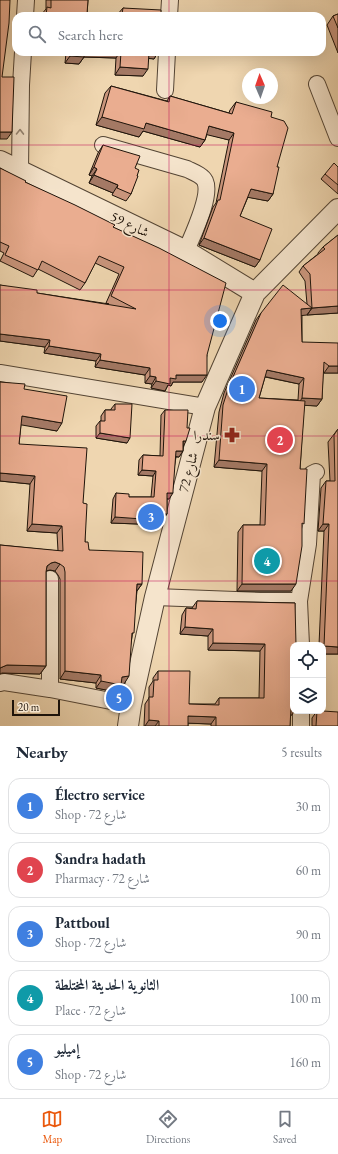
<!DOCTYPE html>
<meta charset="utf-8">
<style>
body{margin:0;font-family:"EB Garamond",Amiri,serif;background:#f2f2f3;color:#1f2937}
.controls{position:absolute;right:12px;bottom:12px;display:grid;overflow:hidden;border-radius:8px;box-shadow:0 4px 16px #0002}
.controls button{width:36px;height:36px;display:grid;place-items:center;padding:0;border:0;border-bottom:1px solid #e0e1e3;background:#fff;color:#1f2937;font:20px sans-serif}
.compass{position:absolute;left:242px;top:68px;width:36px;height:36px;border-radius:50%;background:#fff;box-shadow:0 4px 16px #0002;rotate:358deg}
.scale{position:absolute;left:12px;bottom:10px;width:48px;box-sizing:border-box;padding-left:4px;border:2px solid #1f140a;border-top:0;font-size:11px;line-height:14px;white-space:nowrap;color:#1f140a;-webkit-text-stroke:3px #f5e4cc;paint-order:stroke}
.you{position:absolute;left:220px;top:321px;width:14px;height:14px;margin:-10px;border:3px solid #fff;border-radius:50%;background:#1a73e8;box-shadow:0 0 0 6px #1a73e833}
.badge{display:grid;place-items:center;width:26px;height:26px;border-radius:50%;background:#ea580c;color:#fff;font-size:13px;font-weight:700}
.pin{position:absolute;translate:-50% -50%;border:2px solid #fff;box-shadow:0 1px 4px #0006}
.list{margin:0;padding:0;list-style:none}
h2{display:flex;justify-content:space-between;align-items:center;height:52px;margin:0;padding:0 16px;font-size:17px}
h2 small{font-size:13px;font-weight:400;color:#747a83}
.list li{display:grid;grid-template-columns:26px 1fr auto;gap:12px;align-items:center;box-sizing:border-box;height:56px;margin:0 8px 8px;padding:0 8px;border:1px solid #e0e1e3;border-radius:12px}
.list b{display:block;font-size:15px;white-space:nowrap}
.list p{margin:0;font-size:13px;white-space:nowrap;color:#747a83}
.list em{font-size:13px;font-style:normal;color:#747a83}
.icon{flex:none;width:22px;height:22px;fill:none;stroke:currentColor;stroke-width:2;stroke-linecap:round;stroke-linejoin:round}
.map{position:relative;flex:none;width:338px;height:726px;overflow:hidden}
.search{position:absolute;background:#fff;box-shadow:0 4px 16px #0002;left:12px;right:12px;top:12px;height:44px;display:flex;align-items:center;gap:10px;box-sizing:border-box;padding:0 14px;border-radius:12px;color:#747a83;font-size:15px}
.sheet{height:372px;background:#fff}
nav{display:flex;justify-content:space-around;align-items:center;box-sizing:border-box;height:56px;border-top:1px solid #e0e1e3;background:#fff;font-size:11px;color:#747a83}
nav a{display:grid;justify-items:center;gap:2px}
nav .on{color:#ea580c}
.map>svg:first-child{display:block}
.lines{fill:none;stroke-linecap:round;stroke-linejoin:round}
.minor-casing{stroke:#534434;stroke-width:18}
.tertiary-casing{stroke:#534434;stroke-width:22}
.minor{stroke:#f5e4cc;stroke-width:16}
.tertiary{stroke:#f5e4cc;stroke-width:20}
.wall{fill:#c9957c;stroke:#1f140a;fill-rule:evenodd}
.shaded-wall{fill:#a47965;stroke:#1f140a}
.building{fill:#eaad90;stroke:#1f140a}
.oneway{stroke:#958675}
.grid{fill:none;stroke:#c2185b;stroke-width:1;stroke-opacity:0.55}
.labels{text-anchor:middle;stroke-width:3;stroke-linejoin:round;paint-order:stroke}
.street-label{font-size:14px;fill:#1f140a;stroke:#f5e4cc}
.poi-label{font-size:14px;fill:#1f140a;stroke:#f5e4cc;text-anchor:end}
</style>
<div class="map">
<svg width="338" height="726" viewBox="0 0 338 726">
<rect width="100%" height="100%" fill="#efd6b0"/>
<filter id="stains"><feTurbulence type="fractalNoise" baseFrequency=".005" numOctaves="4"/><feColorMatrix values="0 0 0 0 .2 0 0 0 0 .09 0 0 0 0 .02 0 0 0 .5 -.17"/></filter>
<radialGradient id="worn" r=".72"><stop offset=".6" stop-color="#630" stop-opacity="0"/><stop offset="1" stop-color="#630" stop-opacity=".3"/></radialGradient>
<g class="lines">
<defs>
<path id="minor" d="M25,16L26,0
M169,16L170,0
M317,84L338,138
M165,90L167,52
M103,145L187,169C193,172 202,175 205,181C212,196 192,236 186,251
M20,171L21,85L23,52
M0,373L205,407
M155,597L260,601H299
M301,645L299,601L308,544L312,474L316,472
M0,683L4,682L50,689L131,705
M50,689V579
M301,726V711"/>
<path id="tertiary" d="M0,161L186,251L255,293
M128,726L131,705L155,597L205,407L255,293L338,209"/>
</defs>
<use href="#minor" class="minor-casing"/>
<use href="#tertiary" class="tertiary-casing"/>
<use href="#minor" class="minor"/>
<use href="#tertiary" class="tertiary"/>
</g>
<path class="wall" d="M46,0H88L87,14L117,15L123,8L161,16H41V15L46,9Z
M338,14V53L327,25L333,16Z
M52,52H158L154,59L149,58L143,76L115,75L116,58L84,57L79,64L65,63L66,53Z
M111,86L167,101L170,96L229,113L230,110L236,102L271,117L277,167L273,194L268,201L248,197L240,216L260,260L255,267L199,245L213,207L216,203L229,140L207,134L205,140L200,147L143,131L139,137L96,125L105,93Z
M103,145L135,168L137,176L131,194L126,201L112,195L113,193L89,183L92,176L89,175L98,153Z
M338,167V194L321,179L325,174Z
M0,168L25,182L113,227L207,355L202,382H173L171,386L168,385L165,391L151,388L152,384L145,383V375L95,367L96,361L44,353L45,347L0,341V285L37,293L109,304L106,303L119,274L95,263L85,283L80,290L38,269L33,277L0,261L4,253L0,251Z
M338,235V313L307,315V314L302,315V342L338,373H324L323,372L322,399L317,406L304,405L300,469L302,526L291,591H237L238,532L243,525H260L262,471L214,467L219,412L224,393L256,320L261,313L307,304L305,281L299,272L303,266L318,254V253L323,247ZM265,377L299,384L298,400L259,398Z
M0,382L24,389L57,431L21,424L19,444L83,503L85,542L89,550L142,584L137,591L132,637L124,684H121L116,692L96,688V683L60,679V579L58,575L55,571L50,570L46,571V666L40,674L2,673L0,545L58,551L57,533L27,531L30,484L0,481Z
M115,404L127,443L96,438V426L100,421H101V416L105,410H111V409Z
M165,410L183,447V451L179,457H176L169,499H167V514L163,519H142L138,524L111,523L113,499L116,493L129,497H151L153,476L138,475L139,460L143,455L160,456L161,415Z
M338,429V654H323V645H319L324,531H318L321,488L326,481H330L328,442Z
M197,601L295,603L292,715H290V726H211V724L188,723V726H144L145,704L149,698V687L153,681V678L158,671L189,704H215L219,698H259L260,651L208,650V636L180,634L182,615L186,608H192Z
M317,711H323L338,726H312V718Z"/>
<path class="shaded-wall" d="M83,52H120L116,58L84,57L79,64L65,63L70,56Z
M148,52H158L154,59L144,58Z
M120,67L148,69L143,76L115,75Z
M102,117L146,123L205,140L200,147L143,131L139,137L96,125Z
M209,126L234,133L229,140L204,134Z
M0,132H12L7,139H0Z
M94,167L97,169L92,176L89,175Z
M94,175L118,185L113,193L89,183Z
M251,189L273,194L268,201L246,197Z
M204,238L260,260L255,267L199,245Z
M338,306V313L307,315L312,308Z
M312,308L307,315L297,316L301,309Z
M0,334L50,340L45,347L0,341Z
M49,346L101,354L96,361L44,353Z
M100,360L150,368L145,375L95,367Z
M329,366H338V373H324Z
M267,370L304,378L299,384L262,376Z
M176,375H207L202,382H173L171,386L168,385L165,391L151,388L156,381L170,378Z
M150,376L156,377L152,384L145,383Z
M302,398L322,399L317,406L298,405Z
M22,416L62,423L57,431L16,424Z
M100,433L130,438L127,443L96,438Z
M183,441H186L183,447Z
M176,451H183L179,457L172,456Z
M219,460L267,464L262,471L214,467Z
M142,470L156,471L153,476L138,475Z
M0,473L35,476L30,484L0,481Z
M167,493H173L169,499L163,498Z
M142,514H167L163,519H142L138,524L111,523L115,517Z
M32,524L62,526L57,533L27,531Z
M323,524H329L324,531H318Z
M55,562L60,564L55,571L50,570L46,571L47,566L51,563Z
M137,584H142L136,592Z
M242,584H296L291,591H237Z
M185,627L213,629L208,636L180,634Z
M213,643L265,644L260,651L208,650Z
M324,646L338,647V654H323V647Z
M7,665L46,666L40,674L2,673L0,674V668Z
M65,671L101,675L96,683L60,679Z
M129,676L124,684H118L121,685L116,692L96,688L101,681L122,677Z
M291,708H293V711H294L292,715H286Z
M188,716L216,717L211,724L184,723Z
M149,720L159,721L155,726H145Z"/>
<path class="building" d="M0,0H10L9,23L2,77H14L12,132H0Z
M51,0H88L87,14L118,15V14H122L123,8L161,10V16H46L47,7L51,8Z
M338,14V28L333,16Z
M71,52H84V57L70,56Z
M121,52H149L148,69L120,67Z
M111,86L169,102L170,96L232,114L236,102L272,112L271,117L284,121L288,128L277,167H279L273,194L251,189L240,216L272,229L260,260L204,238L218,200H220L234,133L209,126L205,140L146,123L144,129L102,117Z
M103,145L140,156L135,168L139,170L137,176H138L131,194L117,188L118,185L94,175L97,169L94,167Z
M334,163L338,167V185L325,174Z
M0,168L26,181L25,182L75,205L115,225L113,227L159,248L226,283L207,355V375H176V379L170,378V384L156,381V377L150,376V368L100,360L101,354L49,346L50,340L0,334V285L37,290V293L136,309L111,296L124,267L99,256L85,283L42,261L38,270L5,255L9,246L0,242Z
M338,235V306L312,308L310,274L303,266L325,249L323,247Z
M283,285L312,308L301,309L302,342L338,343V366H329L324,362L322,399L302,398L304,378L267,370L259,398L305,401L300,469H307L304,524L302,523V546L296,584H242L243,525H265L267,464L219,460L223,405L229,386L261,313Z
M0,382L25,384L24,389L67,396L62,423L22,416L19,444L87,448L83,503L87,504L85,542H88L89,550L143,552L142,584H137L134,633H132L129,676L122,677L121,685L101,681V675L65,671V572L64,567L60,564L55,562L51,563L47,566L46,572V666L7,665L0,668V545L63,551L62,526L32,524L35,476L0,473Z
M115,404H132L130,438L100,433V421H105V410H115Z
M165,410H188L187,428H190L186,441H183V451H176L173,491V493H167V514H142V519L115,517L116,493L129,494V497H154L156,471L142,470L143,455L163,456Z
M338,429V647L324,646L329,524H323L326,481H335L334,435Z
M197,601L295,603L296,645H293V708H291L290,726H216V717L188,716V726H159V721L149,720V697H153L154,680H158V671H190L189,704L219,705V698H264L265,644L213,643V629L185,627L186,608L196,609Z
M317,711H323L338,712V726H316Z"/>
<defs><path id="oneway-chevron" d="M-2-3.5L2.5 0L-2 3.5" fill="none" stroke-width="1.6" stroke-linecap="round" stroke-linejoin="round"/></defs>
<use class="oneway" href="#oneway-chevron" transform="translate(20 132) rotate(-89)"/>
<path class="grid" d="M169,0V16M169,52V726M0,145H338M0,290H338M0,436H338M0,581H338"/>
<defs>
<symbol id="pharmacy-bare" viewBox="-9 -9 18 18"><path d="M-2-6h4v4h4v4h-4v4h-4v-4h-4v-4h4Z" fill="#8f2418" stroke="#f5e4cc" stroke-width="2.5" paint-order="stroke"/></symbol>
</defs>
<g fill-rule="evenodd">
<use href="#pharmacy-bare" x="221" y="424" width="22" height="22"/>
</g>
<g class="labels">
<g class="street-label">
<text transform="translate(130 224) rotate(26)" y="5">شارع 59</text>
<text transform="translate(188 472) rotate(-75)" y="5">شارع 72</text>
</g>
<g class="poi-label">
<text x="220" y="440">سندرا</text>
</g>
</g>
<rect width="100%" height="100%" filter="url(#stains)"/>
<rect width="100%" height="100%" fill="url(#worn)"/>
</svg>
<div class="controls">
<button><svg class="icon" aria-label="locate" viewBox="0 0 24 24"><circle cx="12" cy="12" r="6"/><path d="M12 2v4M12 18v4M2 12h4M18 12h4"/></svg></button>
<button><svg class="icon" aria-label="layers" viewBox="0 0 24 24"><path d="M12 4l9 5-9 5-9-5zM3 14l9 5 9-5"/></svg></button>
</div>
<svg class="compass" viewBox="-18 -18 36 36"><path d="M0-13l5 13h-10z" fill="#e53935"/><path d="M0 13l5-13h-10z" fill="#747a83"/></svg>
<div class="scale">20 m</div>
<div class="you"></div>
<div class="pin badge" style="left:242px;top:389px;background:#3f7fe0">1</div>
<div class="pin badge" style="left:280px;top:440px;background:#e0444e">2</div>
<div class="pin badge" style="left:151px;top:517px;background:#3f7fe0">3</div>
<div class="pin badge" style="left:267px;top:561px;background:#0f9aa8">4</div>
<div class="pin badge" style="left:119px;top:698px;background:#3f7fe0">5</div>
<div class="search"><svg class="icon" aria-label="search" viewBox="0 0 24 24"><circle cx="10" cy="10" r="6"/><path d="M15 15l6 6"/></svg>Search here</div>
</div>
<section class="sheet">
<h2>Nearby<small>5 results</small></h2>
<ul class="list">
<li><span class="badge" style="background:#3f7fe0">1</span><div><b>Électro service</b><p>Shop · شارع 72</p></div><em>30 m</em></li>
<li><span class="badge" style="background:#e0444e">2</span><div><b>Sandra hadath</b><p>Pharmacy · شارع 72</p></div><em>60 m</em></li>
<li><span class="badge" style="background:#3f7fe0">3</span><div><b>Pattboul</b><p>Shop · شارع 72</p></div><em>90 m</em></li>
<li><span class="badge" style="background:#0f9aa8">4</span><div><b>الثانوية الحديثة المختلطة</b><p>Place · شارع 72</p></div><em>100 m</em></li>
<li><span class="badge" style="background:#3f7fe0">5</span><div><b>إميليو</b><p>Shop · شارع 72</p></div><em>160 m</em></li>
</ul>
</section>
<nav>
<a class="on"><svg class="icon" aria-label="map" viewBox="0 0 24 24"><path d="M3 6l6-2 6 2 6-2v14l-6 2-6-2-6 2zM9 4v14M15 6v14"/></svg>Map</a>
<a><svg class="icon" aria-label="directions" viewBox="0 0 24 24"><path d="M12 3l9 9-9 9-9-9zM9 14v-3h6M13 9l2 2-2 2"/></svg>Directions</a>
<a><svg class="icon" aria-label="saved" viewBox="0 0 24 24"><path d="M7 4h10v16l-5-4-5 4z"/></svg>Saved</a>
</nav>
